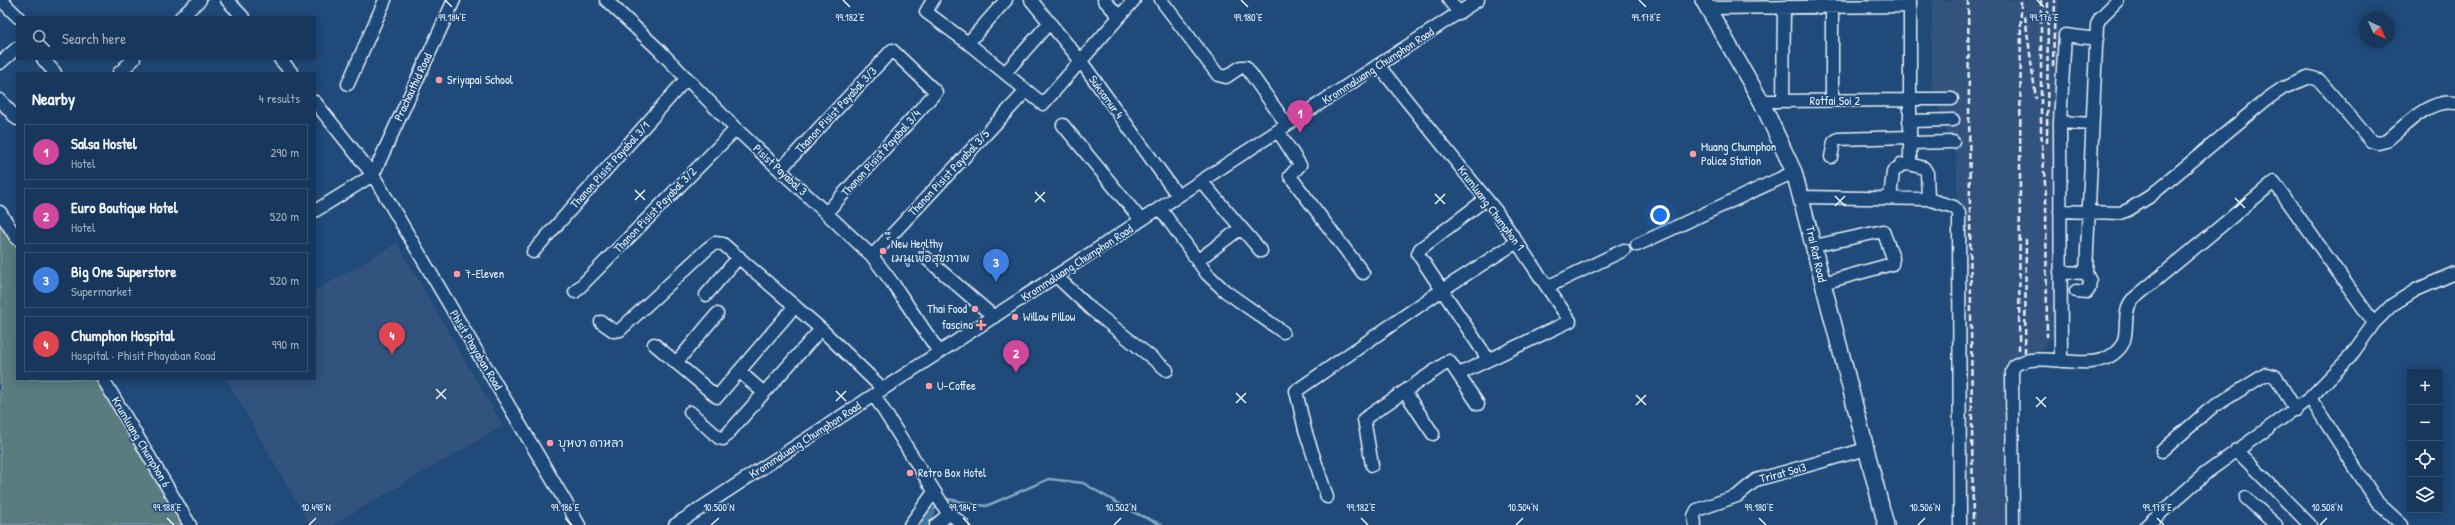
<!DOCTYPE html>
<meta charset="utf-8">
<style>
body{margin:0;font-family:"Patrick Hand","Playpen Sans Thai",sans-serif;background:#203f62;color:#f1f3f6}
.controls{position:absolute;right:12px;bottom:12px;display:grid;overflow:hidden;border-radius:0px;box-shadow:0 2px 10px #0003}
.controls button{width:36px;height:36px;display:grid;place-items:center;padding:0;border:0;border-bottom:1px solid #365272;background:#17385c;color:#f1f3f6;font:20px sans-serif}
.compass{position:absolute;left:2359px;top:12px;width:36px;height:36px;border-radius:50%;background:#17385c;box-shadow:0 2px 10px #0003;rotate:135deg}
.you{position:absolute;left:1660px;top:215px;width:14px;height:14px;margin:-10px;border:3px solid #fff;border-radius:50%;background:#1a73e8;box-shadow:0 0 0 6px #1a73e833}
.badge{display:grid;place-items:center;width:26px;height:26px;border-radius:50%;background:#bca0f2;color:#fff;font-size:13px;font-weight:700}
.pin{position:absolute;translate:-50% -33px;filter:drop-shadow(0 1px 2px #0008)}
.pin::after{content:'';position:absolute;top:21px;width:14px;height:12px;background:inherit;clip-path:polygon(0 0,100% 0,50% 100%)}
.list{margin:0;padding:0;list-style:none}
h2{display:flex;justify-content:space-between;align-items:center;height:52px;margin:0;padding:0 16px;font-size:17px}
h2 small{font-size:13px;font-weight:400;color:#9eacbb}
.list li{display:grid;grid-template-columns:26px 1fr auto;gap:12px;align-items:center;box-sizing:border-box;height:56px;margin:0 8px 8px;padding:0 8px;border:1px solid #365272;border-radius:0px}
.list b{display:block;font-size:15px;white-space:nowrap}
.list p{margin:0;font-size:13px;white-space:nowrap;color:#9eacbb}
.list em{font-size:13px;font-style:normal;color:#9eacbb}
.icon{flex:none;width:22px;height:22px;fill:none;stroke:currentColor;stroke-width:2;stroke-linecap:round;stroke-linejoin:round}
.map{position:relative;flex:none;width:2455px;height:525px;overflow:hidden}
.search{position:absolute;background:#17385c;box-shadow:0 2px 10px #0003;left:16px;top:16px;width:300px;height:44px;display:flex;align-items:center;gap:10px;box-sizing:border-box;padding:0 14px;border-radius:0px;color:#9eacbb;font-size:15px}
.panel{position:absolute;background:#17385c;box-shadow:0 2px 10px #0003;left:16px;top:72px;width:300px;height:308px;border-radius:0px}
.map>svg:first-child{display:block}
.built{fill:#33537e}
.green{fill:#587b80;stroke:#a0b6bc}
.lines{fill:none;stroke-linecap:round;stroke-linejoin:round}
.stream{stroke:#83a7c1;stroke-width:2.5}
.canal{stroke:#40769d;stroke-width:9}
.minor-casing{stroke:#e8f1f8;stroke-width:15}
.major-casing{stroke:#e8f1f8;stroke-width:18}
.minor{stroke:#1f4a7a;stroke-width:12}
.major{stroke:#1f4a7a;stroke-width:15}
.rail{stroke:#e8f1f8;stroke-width:2.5;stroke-dasharray:6 3;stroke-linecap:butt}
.ticks{fill:none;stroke:#e8f1f8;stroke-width:1.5}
.poi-dot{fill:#ff9aa2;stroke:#1f4a7a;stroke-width:1.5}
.labels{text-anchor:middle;stroke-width:3;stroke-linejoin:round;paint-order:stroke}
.street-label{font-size:12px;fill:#e8f1f8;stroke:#1f4a7a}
.poi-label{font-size:12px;fill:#e8f1f8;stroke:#1f4a7a;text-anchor:start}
.ticks-label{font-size:10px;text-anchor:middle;fill:#e8f1f8;stroke:#1f4a7a;stroke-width:3;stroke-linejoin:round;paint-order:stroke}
</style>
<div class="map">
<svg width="2455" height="525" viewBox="0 0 2455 525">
<rect width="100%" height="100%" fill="#1f4a7a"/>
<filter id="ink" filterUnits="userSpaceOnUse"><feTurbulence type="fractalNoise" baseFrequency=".025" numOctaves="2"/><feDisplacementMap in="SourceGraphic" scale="8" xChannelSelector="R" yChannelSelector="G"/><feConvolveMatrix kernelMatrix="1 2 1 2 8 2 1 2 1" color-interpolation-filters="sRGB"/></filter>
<g filter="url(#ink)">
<path class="built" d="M1932,0H2059L2054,334L2042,349L2009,370L2006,525H1957V157L1932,91Z
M397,243L503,426L332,525H310L226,379H315V291Z"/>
<path class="green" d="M0,212L17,240V379H102L190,525H0Z"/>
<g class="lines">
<path class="stream" d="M945,501L947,499L986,506L1049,479L1083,483L1133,512L1162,525
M931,512L939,505"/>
<path class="canal" d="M923,525L931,512"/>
<defs>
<path id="minor" d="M1,0L18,17
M227,0L243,17
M606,0L657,48L736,129L872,256L894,285L939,352
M933,0L926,12L968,43L1043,104L1134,0
M1031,0L1080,60L1178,196
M1104,0L1119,16
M1161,0L1218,75L1226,77L1241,67H1246L1287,125
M1449,0L1459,13
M1910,0V164L1924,168L1927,173L1928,199L1954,207L1959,213L1960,525
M1708,8L1910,6
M181,17L200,0
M968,43L1006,0
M43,59L55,73
M280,59L292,73
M0,63L17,48
M1378,65L1496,211L1547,287L1624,250
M119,73L134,59
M1005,73L1050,22
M348,84L385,0
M1909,99H1952
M0,100L17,119
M1761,101L1909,100
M1783,101L1784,7
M1832,101V7
M315,102L373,175L579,525
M1909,121L1953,120
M2060,122L2092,124
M1063,125L1141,220
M1278,131L1300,165L1290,176L1363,273
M1910,143L1953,142
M1831,157L1834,142L1838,139L1910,137
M780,170L892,50L936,92L826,213
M373,175L454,0
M1201,181L1261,251
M1802,197L1928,199
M1890,198L1893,172L1901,165L1910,164
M1486,199L1420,249L1418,254L1488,359
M1160,208L1207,274L1225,291L1283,332
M315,211L373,175
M2060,211L2120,213L2128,210L2149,197L2267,99L2283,88L2310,77L2319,80L2371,141L2378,143L2386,141C2405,126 2429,98 2455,103
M0,212L17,239
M1637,245L1794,172
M1814,246L1883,231L1893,258L1892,264L1823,283
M533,252L687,78
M872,256L1026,91
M926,258L994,317
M1197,261L1241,228
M2060,272L2086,273L2097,25L2100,18L2118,0
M1056,276L1091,309L1167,370
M2076,291L2087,292L2089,289L2090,281L2086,273
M575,292L736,129
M706,295L739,257
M601,322L614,331L620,330L707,249L715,243L723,244L821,329L883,389
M654,344L717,397L795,306
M2061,361L2060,122L2065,35L2097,39
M676,363L717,314
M740,372L764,393
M1459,374L1570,321L1547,287
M103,379L190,525
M1405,392L1433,434
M874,395L946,510L963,525
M2310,398L2378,503L2402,525
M690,412L719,438L723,439L821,329
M2236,450L2310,525
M2162,451L2210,409L2266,374L2275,376L2296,410
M1372,465L1364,419L1449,361L1478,404
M1327,497L1305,430L1296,391L1442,290L1517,242
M2246,498L2276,525
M675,525L1478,0
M910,525L934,492
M936,525L949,514
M1695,525L1694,516L1697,510L1737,496L1756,480L1866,449
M2013,525L2012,371L2015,365C2045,348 2093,378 2119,349C2131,336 2121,315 2132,300L2274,182L2374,323
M2147,525L2206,473L2310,398L2350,357L2374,323L2392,305L2416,290L2455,273"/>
<path id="major" d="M1703,0L1761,101L1794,172L1886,525"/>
</defs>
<use href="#minor" class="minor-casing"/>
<use href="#major" class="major-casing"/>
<use href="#minor" class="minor"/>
<use href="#major" class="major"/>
<path class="rail" d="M1968,0L1973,525
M2041,0V130L2046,197L2047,337
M2025,16L2036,99
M2053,66L2055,0
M2047,143L2048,0
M2019,350L2021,0
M2025,353L2026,239"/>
</g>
</g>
<path class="ticks" d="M445,0L452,7M843,0L850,7M1241,0L1248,7M1639,0L1646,7M2037,0L2044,7M635,190L645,200M1035,192L1045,202M1435,194L1445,204M1835,196L1845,206M2235,198L2245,208M635,200L645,190M1035,202L1045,192M1435,204L1445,194M1835,206L1845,196M2235,208L2245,198M436,389L446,399M836,391L846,401M1236,393L1246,403M1636,395L1646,405M2036,397L2046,407M436,399L446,389M836,401L846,391M1236,403L1246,393M1636,405L1646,395M2036,407L2046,397M167,518L174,525M565,518L572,525M963,518L970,525M1361,518L1368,525M1759,518L1766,525M2157,518L2164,525M309,525L316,518M711,525L719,518M1114,525L1121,518M1516,525L1523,518M1918,525L1925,518M2320,525L2327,518"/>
<g class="poi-dot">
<circle cx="439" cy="80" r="4"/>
<circle cx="1693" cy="154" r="4"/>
<circle cx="883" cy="251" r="4"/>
<circle cx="457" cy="274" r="4"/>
<circle cx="975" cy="309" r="4"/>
<circle cx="1015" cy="317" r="4"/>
<path d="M979 319h4v4h4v4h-4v4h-4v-4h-4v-4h4z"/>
<circle cx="929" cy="386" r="4"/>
<circle cx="550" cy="443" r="4"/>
<circle cx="910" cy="473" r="4"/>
</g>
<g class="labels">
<g class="street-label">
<text transform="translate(1378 66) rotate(-33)" y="4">Krommaluang Chumphon Road</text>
<text transform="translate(413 87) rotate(-65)" y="4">Prachauthid Road</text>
<text transform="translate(1106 97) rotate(54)" y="4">Suksamur 4</text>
<text x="1835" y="105">Rotfai Soi 2</text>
<text transform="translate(836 110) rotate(-47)" y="4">Thanon Pisist Payabal 3/3</text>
<text transform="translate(881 153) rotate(-48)" y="4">Thanon Pisist Payabal 3/4</text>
<text transform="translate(610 165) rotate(-48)" y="4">Thanon Pisist Payabal 3/1</text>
<text transform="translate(780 170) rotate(43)" y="4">Pisist Payabal 3</text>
<text transform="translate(949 173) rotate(-47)" y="4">Thanon Pisist Payabal 3/5</text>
<text transform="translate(1491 208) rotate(53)" y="4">Krumluang Chumphon 1</text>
<text transform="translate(655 210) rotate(-46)" y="4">Thanon Pisist Payabal 3/2</text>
<text transform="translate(1816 254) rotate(77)" y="4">Trai Rat Road</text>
<text transform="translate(1077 263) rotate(-33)" y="4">Krommaluang Chumphon Road</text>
<text transform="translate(476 350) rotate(59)" y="4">Phisit Phayaban Road</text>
<text transform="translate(805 440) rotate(-33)" y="4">Krommaluang Chumphon Road</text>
<text transform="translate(141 442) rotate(59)" y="4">Krumluang Chumphon 6</text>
<text transform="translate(1783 473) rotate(-15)" y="4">Trirat Soi3</text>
</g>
<g class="poi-label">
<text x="447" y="84">Sriyapai School</text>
<text x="1701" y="151">Muang Chumphon<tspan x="1701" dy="14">Police Station</tspan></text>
<text x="891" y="248">์ืNew Healthy<tspan x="891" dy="14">เมนูเพื่อสุขภาพ</tspan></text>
<text x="465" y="278">7-Eleven</text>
<text x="967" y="313" text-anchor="end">Thai Food</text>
<text x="1023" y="321">Willow Pillow</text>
<text x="973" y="329" text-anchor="end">fascino</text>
<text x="937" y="390">U-Coffee</text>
<text x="558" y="447">บุหงา ดาหลา</text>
<text x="918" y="477">Retro Box Hotel</text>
</g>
</g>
<g class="ticks-label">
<text x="452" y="21">99.184°E</text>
<text x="850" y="21">99.182°E</text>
<text x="1248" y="21">99.180°E</text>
<text x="1646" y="21">99.178°E</text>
<text x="2044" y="21">99.176°E</text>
<text x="316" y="511">10.498°N</text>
<text x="565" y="511">99.186°E</text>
<text x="719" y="511">10.500°N</text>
<text x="1121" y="511">10.502°N</text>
<text x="1361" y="511">99.182°E</text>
<text x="1523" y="511">10.504°N</text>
<text x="1925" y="511">10.506°N</text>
<text x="2327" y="511">10.508°N</text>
<text x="167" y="511">99.188°E</text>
<text x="963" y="511">99.184°E</text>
<text x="1759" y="511">99.180°E</text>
<text x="2157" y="511">99.178°E</text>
</g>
</svg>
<div class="controls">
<button>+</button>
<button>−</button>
<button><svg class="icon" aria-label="locate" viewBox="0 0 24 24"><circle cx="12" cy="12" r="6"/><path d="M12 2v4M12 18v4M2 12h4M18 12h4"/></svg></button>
<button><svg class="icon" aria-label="layers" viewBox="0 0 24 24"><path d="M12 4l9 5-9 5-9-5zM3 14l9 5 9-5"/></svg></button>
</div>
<svg class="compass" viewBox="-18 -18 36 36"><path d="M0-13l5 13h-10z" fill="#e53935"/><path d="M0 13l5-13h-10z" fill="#9eacbb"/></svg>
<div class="you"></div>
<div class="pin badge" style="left:1300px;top:133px;background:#d1479c">1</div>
<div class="pin badge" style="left:1016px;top:373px;background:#d1479c">2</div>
<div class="pin badge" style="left:996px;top:282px;background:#3f7fe0">3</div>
<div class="pin badge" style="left:392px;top:355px;background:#e0444e">4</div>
<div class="search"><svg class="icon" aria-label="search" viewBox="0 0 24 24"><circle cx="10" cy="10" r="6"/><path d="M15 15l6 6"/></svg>Search here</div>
<section class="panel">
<h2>Nearby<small>4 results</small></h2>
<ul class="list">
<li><span class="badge" style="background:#d1479c">1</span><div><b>Salsa Hostel</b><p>Hotel</p></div><em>290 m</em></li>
<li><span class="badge" style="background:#d1479c">2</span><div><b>Euro Boutique Hotel</b><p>Hotel</p></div><em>520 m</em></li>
<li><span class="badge" style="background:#3f7fe0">3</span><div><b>Big One Superstore</b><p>Supermarket</p></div><em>520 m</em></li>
<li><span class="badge" style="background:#e0444e">4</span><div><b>Chumphon Hospital</b><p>Hospital · Phisit Phayaban Road</p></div><em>990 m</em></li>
</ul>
</section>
</div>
